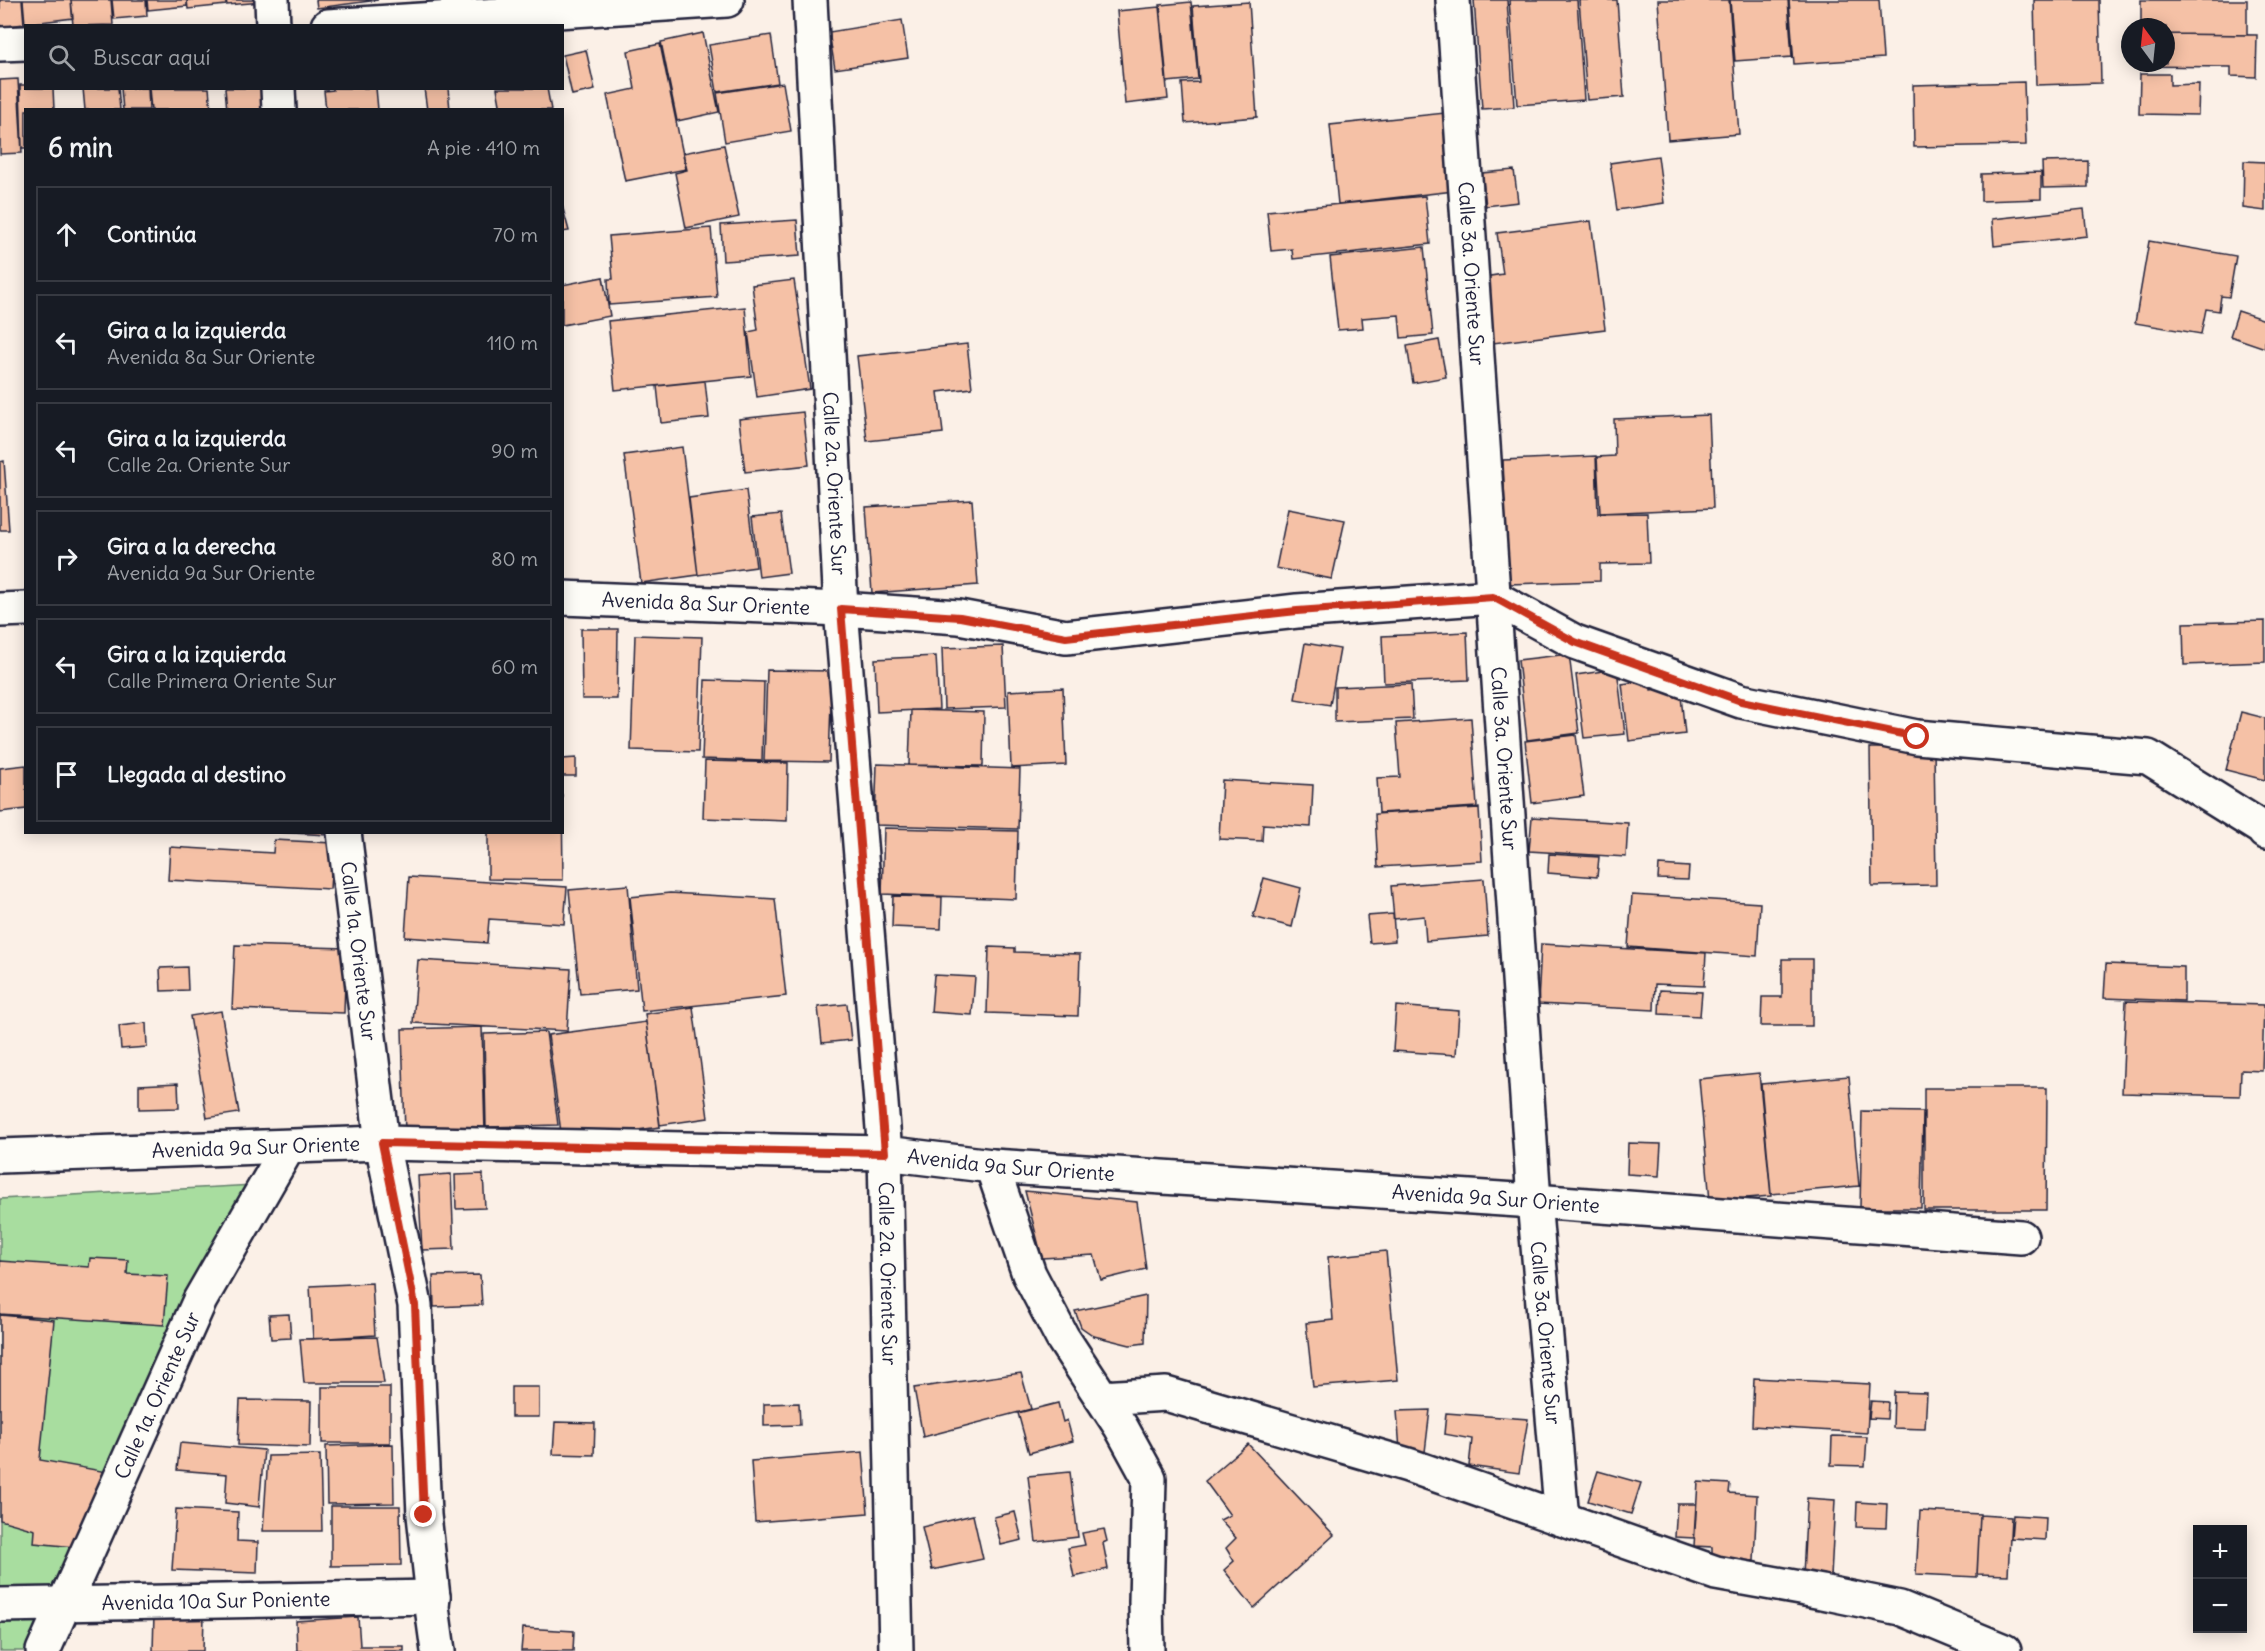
<!DOCTYPE html>
<html lang="es">
<meta charset="utf-8">
<style>
body{margin:0;font-family:Delius,sans-serif;background:#20242c;color:#f1f3f6}
.controls{position:absolute;right:18px;bottom:18px;display:grid;overflow:hidden;border-radius:0px;box-shadow:0 3px 15px #0003}
.controls button{width:54px;height:54px;display:grid;place-items:center;padding:0;border:0;border-bottom:2px solid #363941;background:#171b24;color:#f1f3f6;font:30px sans-serif}
.compass{position:absolute;left:2121px;top:18px;width:54px;height:54px;border-radius:50%;background:#171b24;box-shadow:0 3px 15px #0003;rotate:345deg}
.stop{position:absolute;width:18px;height:18px;margin:-14px;border:4px solid #c8321e;border-radius:50%;background:#fff}
.stop.end{background:#c8321e;border-color:#fff;box-shadow:0 2px 6px #0008}
.list{margin:0;padding:0;list-style:none}
h2{display:flex;justify-content:space-between;align-items:center;height:78px;margin:0;padding:0 24px;font-size:26px}
h2 small{font-size:20px;font-weight:400;color:#9ea1a6}
.list li{display:grid;grid-template-columns:39px 1fr auto;gap:18px;align-items:center;box-sizing:border-box;height:96px;margin:0 12px 12px;padding:0 12px;border:2px solid #363941;border-radius:0px}
.list b{display:block;font-size:22px;white-space:nowrap}
.list p{margin:0;font-size:20px;white-space:nowrap;color:#9ea1a6}
.list em{font-size:20px;font-style:normal;color:#9ea1a6}
.icon{flex:none;width:33px;height:33px;fill:none;stroke:currentColor;stroke-width:2;stroke-linecap:round;stroke-linejoin:round}
.map{position:relative;flex:none;width:2265px;height:1651px;overflow:hidden}
.search{position:absolute;background:#171b24;box-shadow:0 3px 15px #0003;left:24px;top:24px;width:540px;height:66px;display:flex;align-items:center;gap:15px;box-sizing:border-box;padding:0 21px;border-radius:0px;color:#9ea1a6;font-size:22px}
.panel{position:absolute;background:#171b24;box-shadow:0 3px 15px #0003;left:24px;top:108px;width:540px;height:726px;border-radius:0px}
.map>svg:first-child{display:block}
.green{fill:#a8dd9f;stroke:#65806d;stroke-width:1.5}
.building{fill:#f5c1a6;stroke:#22223b;stroke-width:1.5}
.lines{fill:none;stroke-linecap:round;stroke-linejoin:round}
.minor-casing{stroke:#22223b;stroke-width:38}
.minor{stroke:#fdfcf7;stroke-width:33}
.route{stroke:#c8321e;stroke-width:8}
.labels{text-anchor:middle;stroke-width:5;stroke-linejoin:round;paint-order:stroke}
.street-label{font-size:20px;fill:#22223b;stroke:#fdfcf7}
</style>
<div class="map">
<svg width="2265" height="1651" viewBox="0 0 2265 1651">
<rect width="100%" height="100%" fill="#fbf0e7"/>
<filter id="ink" filterUnits="userSpaceOnUse"><feTurbulence type="fractalNoise" baseFrequency=".0167" numOctaves="2"/><feDisplacementMap in="SourceGraphic" scale="12" xChannelSelector="R" yChannelSelector="G"/><feConvolveMatrix kernelMatrix="1 2 1 2 8 2 1 2 1" color-interpolation-filters="sRGB"/></filter>
<g filter="url(#ink)">
<path class="green" d="M271,1184L33,1651H0V1199Z"/>
<path class="building" d="M0,0H22L24,24L0,27Z
M23,0H71L73,18L25,24Z
M71,0H111L113,25L73,26Z
M112,0H146L147,16L114,19Z
M147,0H187V6L148,10Z
M187,0H226V5L188,9Z
M226,0H262V2L227,5Z
M316,0H378L317,8Z
M1474,0H1507L1514,107L1482,109Z
M1509,0H1577L1584,100L1517,105Z
M1579,0H1617L1624,97L1587,100Z
M1658,0H1729L1739,134L1668,140Z
M1730,0H1788L1792,57L1735,61Z
M1789,0H1879L1883,58L1794,64Z
M2034,0H2099L2101,83L2036,85Z
M2141,0H2247V35L2166,34V27H2141Z
M1191,2L1198,79L1167,82L1160,5Z
M1249,2L1257,117L1185,123L1182,83L1199,82L1193,6Z
M1159,7L1168,99L1125,104L1117,11Z
M902,20L908,58L835,69L829,32Z
M703,33L719,112L677,121L661,42Z
M2166,34L2257,35L2256,77L2231,76V67L2133,66V63H2166Z
M771,35L778,83L717,92L709,45Z
M660,44L686,169L625,181L607,95L635,89L628,51Z
M586,50L595,90L572,95L563,55Z
M2140,74H2170V85L2199,84L2198,115L2139,114Z
M18,79L22,153L0,154V80Z
M2024,82L2026,145L1914,147L1913,85Z
M783,83L791,131L725,142L717,93Z
M20,85H26V88H53L54,110H26V148H22Z
M83,88H118L120,110H85Z
M121,88H148L149,110H123Z
M149,88H209L211,110H151Z
M225,88H273L275,110H227Z
M333,88H376L378,110H326L324,91L333,90Z
M424,88H448L450,110H427Z
M497,88H547L551,110H501Z
M1445,113L1454,191L1338,204L1330,125Z
M724,145L739,217L686,228L675,173L687,170L683,153Z
M1658,156L1664,203L1617,210L1610,163Z
M2088,161V187L2043,188L2042,162Z
M2244,161L2265,162V211L2243,208Z
M1514,170L1518,202L1486,206L1482,173Z
M2041,172V199L1981,201V174Z
M1425,196L1430,244L1293,259L1292,249L1271,251L1267,211Z
M562,205L569,231L562,232Z
M2084,209L2087,236L1994,246L1992,219Z
M797,220L800,256L723,261L721,225Z
M1591,221L1605,329L1493,343L1484,277L1503,274L1497,233Z
M711,228L717,297L609,305L608,279H613L609,236Z
M2149,241L2236,256L2229,297L2221,296L2219,311L2206,309L2201,334L2135,323Z
M1424,247L1433,335L1401,338L1399,315L1362,318L1363,328L1338,330L1330,257Z
M603,277L610,316L562,325V285Z
M794,280L810,389L757,397L748,332L758,330L752,285Z
M745,307L751,376L615,390L608,321Z
M2238,311L2265,320V348L2230,336Z
M1439,340L1446,377L1413,383L1407,346Z
M967,344L972,388L938,392L943,433L867,441L857,356Z
M705,381L709,418L661,423L657,386Z
M803,412L809,465L745,472L739,419Z
M1709,415L1713,508L1600,513L1597,457L1615,456L1614,419Z
M682,447L698,575L641,583L624,455Z
M1596,456L1598,514L1647,513L1649,563L1600,564V581L1508,584L1503,460Z
M4,461L9,530H0V462Z
M746,490L756,567L698,575L689,498Z
M972,500L978,585L872,593L866,507Z
M1288,509L1345,520L1332,579L1276,568Z
M781,514L789,573L759,577L752,517Z
M2265,621V662L2184,665L2183,623Z
M581,629H618L617,699H582Z
M1467,632L1469,680L1384,683L1382,636Z
M635,635L702,637L698,752L631,750Z
M1305,643L1340,649L1330,705L1295,699Z
M1003,646L1006,707L944,709L942,648Z
M1569,654L1579,733L1527,740L1518,660Z
M936,656L939,709L877,712L875,659Z
M1617,669L1625,734L1584,738L1576,675Z
M767,670L832,671L829,762L764,761Z
M705,680L764,682L762,761L702,759Z
M1650,680L1651,690L1680,687L1685,734L1629,741L1622,684Z
M1411,684L1413,719L1335,722V687Z
M1063,688L1066,765L1011,768L1008,691Z
M911,710L984,712L983,766L909,765Z
M2241,712L2265,718V780L2226,770Z
M1471,718L1477,807L1379,813L1377,778L1400,777L1396,723Z
M1576,735L1584,796L1532,803L1525,741Z
M1870,748H1934L1936,885L1872,886Z
M576,758V776H562V759Z
M705,761L788,763L787,821L703,818Z
M877,764L1020,769L1018,829L875,825Z
M26,765V809L0,812V768Z
M1222,780L1313,785L1311,827L1263,824L1262,841L1219,839Z
M562,794L563,880L488,879V832H562Z
M1479,808L1482,861L1378,867L1375,814Z
M1532,817L1628,823L1626,857L1529,851Z
M884,828L1018,831L1016,899L882,894Z
M274,832H327V835Z
M274,840L333,843L330,889L168,880L170,847L273,853Z
M1549,854L1599,857L1597,877L1548,873Z
M1659,865L1689,867L1688,880L1658,879Z
M409,877L567,887L564,924L489,919L487,943L405,937Z
M1264,878L1301,888L1292,927L1253,917Z
M1484,879L1488,936L1426,941L1424,916L1394,919L1391,886Z
M628,885L637,989L580,994L569,890Z
M670,893L775,899L786,996L642,1011L630,897Z
M1632,895L1760,903L1757,956L1628,947Z
M893,896L942,897L941,929L892,927Z
M1393,914L1395,941L1370,943L1367,916Z
M1541,944L1706,953L1704,986L1655,984L1654,1010L1538,1004Z
M235,945L346,948L344,1013L232,1009Z
M989,947L1015,948V952L1080,954L1078,1016L987,1013Z
M1782,959H1812V1026H1761L1762,997H1782Z
M418,960L571,969L567,1031L413,1023Z
M2106,964L2184,967V1001L2104,998Z
M187,967L188,990L161,991L160,968Z
M934,975L975,977L972,1015L931,1012Z
M1660,990L1702,992L1700,1016L1659,1014Z
M2126,1001L2264,1005L2262,1071L2241,1070L2240,1096L2122,1093Z
M847,1004L851,1040L822,1043L818,1007Z
M1396,1006L1459,1011L1456,1055L1393,1051Z
M693,1007L708,1118L660,1125L645,1014Z
M221,1011L239,1113L207,1118L190,1016Z
M646,1022L660,1127L562,1140L548,1035Z
M146,1023L147,1047L121,1049L119,1026Z
M482,1027L485,1132L405,1134L402,1029Z
M546,1032L558,1125L486,1127L484,1034Z
M1759,1073L1771,1196L1710,1201L1699,1079Z
M1849,1076L1859,1186L1771,1194L1761,1084Z
M178,1083L179,1108L139,1109V1085Z
M1924,1088H2047L2046,1210H1924Z
M1862,1111L1923,1112L1921,1208H1860Z
M1628,1143L1661,1144L1659,1176L1627,1174Z
M451,1174L454,1249L422,1250L418,1176Z
M483,1174L485,1208L456,1209L455,1175Z
M1025,1191L1137,1202L1146,1269L1101,1280L1094,1255L1042,1258Z
M1386,1251L1398,1380L1313,1387L1306,1323L1333,1320L1328,1257Z
M90,1258L128,1260L127,1274L168,1276L164,1325L0,1314V1261L89,1267Z
M480,1275L482,1305L434,1307L433,1276Z
M372,1283L375,1335L313,1339L310,1286Z
M1146,1296L1145,1343L1130,1345L1094,1336L1081,1327L1075,1311Z
M289,1314L291,1338L271,1339L269,1315Z
M0,1315L54,1320L40,1460L107,1472L85,1548L34,1543L35,1530L0,1520Z
M377,1337L384,1383H304L300,1339Z
M1021,1373L1031,1409L923,1437L914,1388Z
M1754,1378L1870,1384L1867,1433L1752,1426Z
M322,1387H390V1443H322Z
M511,1387H539V1417H511Z
M1894,1392L1927,1393L1925,1429L1893,1428Z
M240,1400L311,1401L310,1447L238,1445Z
M1871,1401L1888,1402L1887,1419L1869,1418Z
M799,1403L800,1425L764,1426V1404Z
M1058,1403L1063,1422L1067,1420L1073,1441L1029,1453L1018,1413Z
M1430,1410L1425,1452L1400,1450L1397,1411Z
M1446,1413L1528,1419L1519,1473L1469,1466L1472,1439L1444,1434Z
M555,1422L595,1423L594,1455L553,1454Z
M1832,1436L1867,1437L1865,1466L1831,1465Z
M180,1443L264,1450L259,1507L225,1503L227,1474L177,1470Z
M393,1444L394,1503L327,1504L326,1446Z
M1248,1444L1334,1535L1254,1608L1224,1570L1234,1561L1226,1548L1236,1538L1220,1520L1230,1515L1205,1481Z
M863,1452L868,1513L755,1522L751,1461Z
M320,1455L322,1531H263L268,1456Z
M1598,1471L1641,1483L1631,1514L1588,1501Z
M1070,1472L1078,1537L1036,1542L1028,1476Z
M1698,1482L1730,1484L1729,1493L1757,1495L1754,1561L1712,1559V1547L1694,1546Z
M1807,1498L1835,1500L1831,1577L1803,1576Z
M1857,1502L1887,1504L1886,1528L1856,1527Z
M1677,1504H1696L1694,1538L1675,1537Z
M331,1506H400L401,1565L331,1566Z
M176,1509L238,1512L237,1541L258,1542L257,1573L172,1570Z
M1920,1511L1980,1514L1977,1577L1916,1574Z
M1015,1512L1022,1540L1001,1545L994,1517Z
M973,1515L983,1559L932,1570L922,1527Z
M1980,1515L2011,1517L2008,1575L1977,1574Z
M2013,1515L2046,1517L2045,1540L2011,1538Z
M1104,1529L1107,1541L1103,1543L1108,1569L1074,1577L1068,1548L1085,1545L1082,1533Z
M154,1614L204,1615L203,1651H153Z
M358,1617L360,1646H404V1651H297L296,1621Z
M523,1628L574,1631L573,1651H521Z"/>
<g class="lines">
<defs>
<g id="minor">
<path d="M272,0L273,26"/>
<path id="s1" d="M810,0L841,609L885,1153L896,1651"/>
<path id="s2" d="M1453,0L1534,1201L1562,1519"/>
<path d="M328,26L727,0"/>
<path d="M0,44L26,43"/>
<path d="M278,88L279,110"/>
<path id="s3" d="M562,598L841,609L959,617L1066,637L1297,611L1493,597L1575,642L1741,701L1917,737L2148,757L2262,828L2265,832"/>
<path d="M0,610L26,609"/>
<path id="s4" d="M344,832L382,1143L415,1305L424,1515L433,1597L432,1607L438,1651"/>
<path id="s5" d="M0,1156L382,1143L885,1153L992,1166L1534,1201L2021,1237"/>
<path d="M992,1166L1029,1274L1062,1337L1121,1427L1149,1478L1146,1602L1147,1651"/>
<path d="M1102,1398L1166,1394L1408,1465L1716,1573L1822,1592L1900,1608L2004,1651"/>
<path id="s6" d="M0,1605L433,1597"/>
<path id="s7" d="M43,1651L200,1300L288,1147"/>
</g>
</defs>
<use href="#minor" class="minor-casing"/>
<use href="#minor" class="minor"/>
</g>
</g>
<g class="lines" filter="url(#ink)">
<path class="route" d="M424,1515L415,1305L382,1143L885,1153L841,609L960,617L1066,637L1297,611L1493,597L1575,642L1741,701L1917,737"/>
</g>
<g class="labels">
<g class="street-label">
<text dy="7" stroke="none"><textPath href="#s2" startOffset="274">Calle 3a. Oriente Sur</textPath></text>
<text dy="7" stroke="none"><textPath href="#s1" startOffset="484">Calle 2a. Oriente Sur</textPath></text>
<text dy="7" stroke="none"><textPath href="#s3" startOffset="144">Avenida 8a Sur Oriente</textPath></text>
<text dy="7" stroke="none"><textPath href="#s2" startOffset="760">Calle 3a. Oriente Sur</textPath></text>
<text dy="7" stroke="none"><textPath href="#s4" startOffset="120">Calle 1a. Oriente Sur</textPath></text>
<text dy="7" stroke="none"><textPath href="#s5" startOffset="256">Avenida 9a Sur Oriente</textPath></text>
<text dy="7" stroke="none"><textPath href="#s5" startOffset="1012">Avenida 9a Sur Oriente</textPath></text>
<text dy="7" stroke="none"><textPath href="#s5" startOffset="1498">Avenida 9a Sur Oriente</textPath></text>
<text dy="7" stroke="none"><textPath href="#s1" startOffset="1276">Calle 2a. Oriente Sur</textPath></text>
<text dy="7" stroke="none"><textPath href="#s2" startOffset="1336">Calle 3a. Oriente Sur</textPath></text>
<text dy="7" stroke="none"><textPath href="#s7" startOffset="280">Calle 1a. Oriente Sur</textPath></text>
<text dy="7" stroke="none"><textPath href="#s6" startOffset="216">Avenida 10a Sur Poniente</textPath></text>
</g>
</g>
</svg>
<div class="controls">
<button>+</button>
<button>−</button>
</div>
<svg class="compass" viewBox="-18 -18 36 36"><path d="M0-13l5 13h-10z" fill="#e53935"/><path d="M0 13l5-13h-10z" fill="#9ea1a6"/></svg>
<div class="stop" style="left:1917px;top:737px"></div>
<div class="stop end" style="left:424px;top:1515px"></div>
<div class="search"><svg class="icon" aria-label="search" viewBox="0 0 24 24"><circle cx="10" cy="10" r="6"/><path d="M15 15l6 6"/></svg>Buscar aquí</div>
<section class="panel">
<h2>6 min<small>A pie · 410 m</small></h2>
<ul class="list">
<li><svg class="icon" aria-label="ahead" viewBox="0 0 24 24"><path d="M12 20V5M6 11l6-6 6 6"/></svg><div><b>Continúa</b></div><em>70 m</em></li>
<li><svg class="icon" aria-label="left" viewBox="0 0 24 24"><path d="M17 20v-9H6M10 6l-5 5 5 5"/></svg><div><b>Gira a la izquierda</b><p>Avenida 8a Sur Oriente</p></div><em>110 m</em></li>
<li><svg class="icon" aria-label="left" viewBox="0 0 24 24"><path d="M17 20v-9H6M10 6l-5 5 5 5"/></svg><div><b>Gira a la izquierda</b><p>Calle 2a. Oriente Sur</p></div><em>90 m</em></li>
<li><svg class="icon" aria-label="right" viewBox="0 0 24 24"><path d="M7 20v-9h11M14 6l5 5-5 5"/></svg><div><b>Gira a la derecha</b><p>Avenida 9a Sur Oriente</p></div><em>80 m</em></li>
<li><svg class="icon" aria-label="left" viewBox="0 0 24 24"><path d="M17 20v-9H6M10 6l-5 5 5 5"/></svg><div><b>Gira a la izquierda</b><p>Calle Primera Oriente Sur</p></div><em>60 m</em></li>
<li><svg class="icon" aria-label="arrive" viewBox="0 0 24 24"><path d="M6 21V4h12l-3 4 3 4H6"/></svg><div><b>Llegada al destino</b></div></li>
</ul>
</section>
</div>
